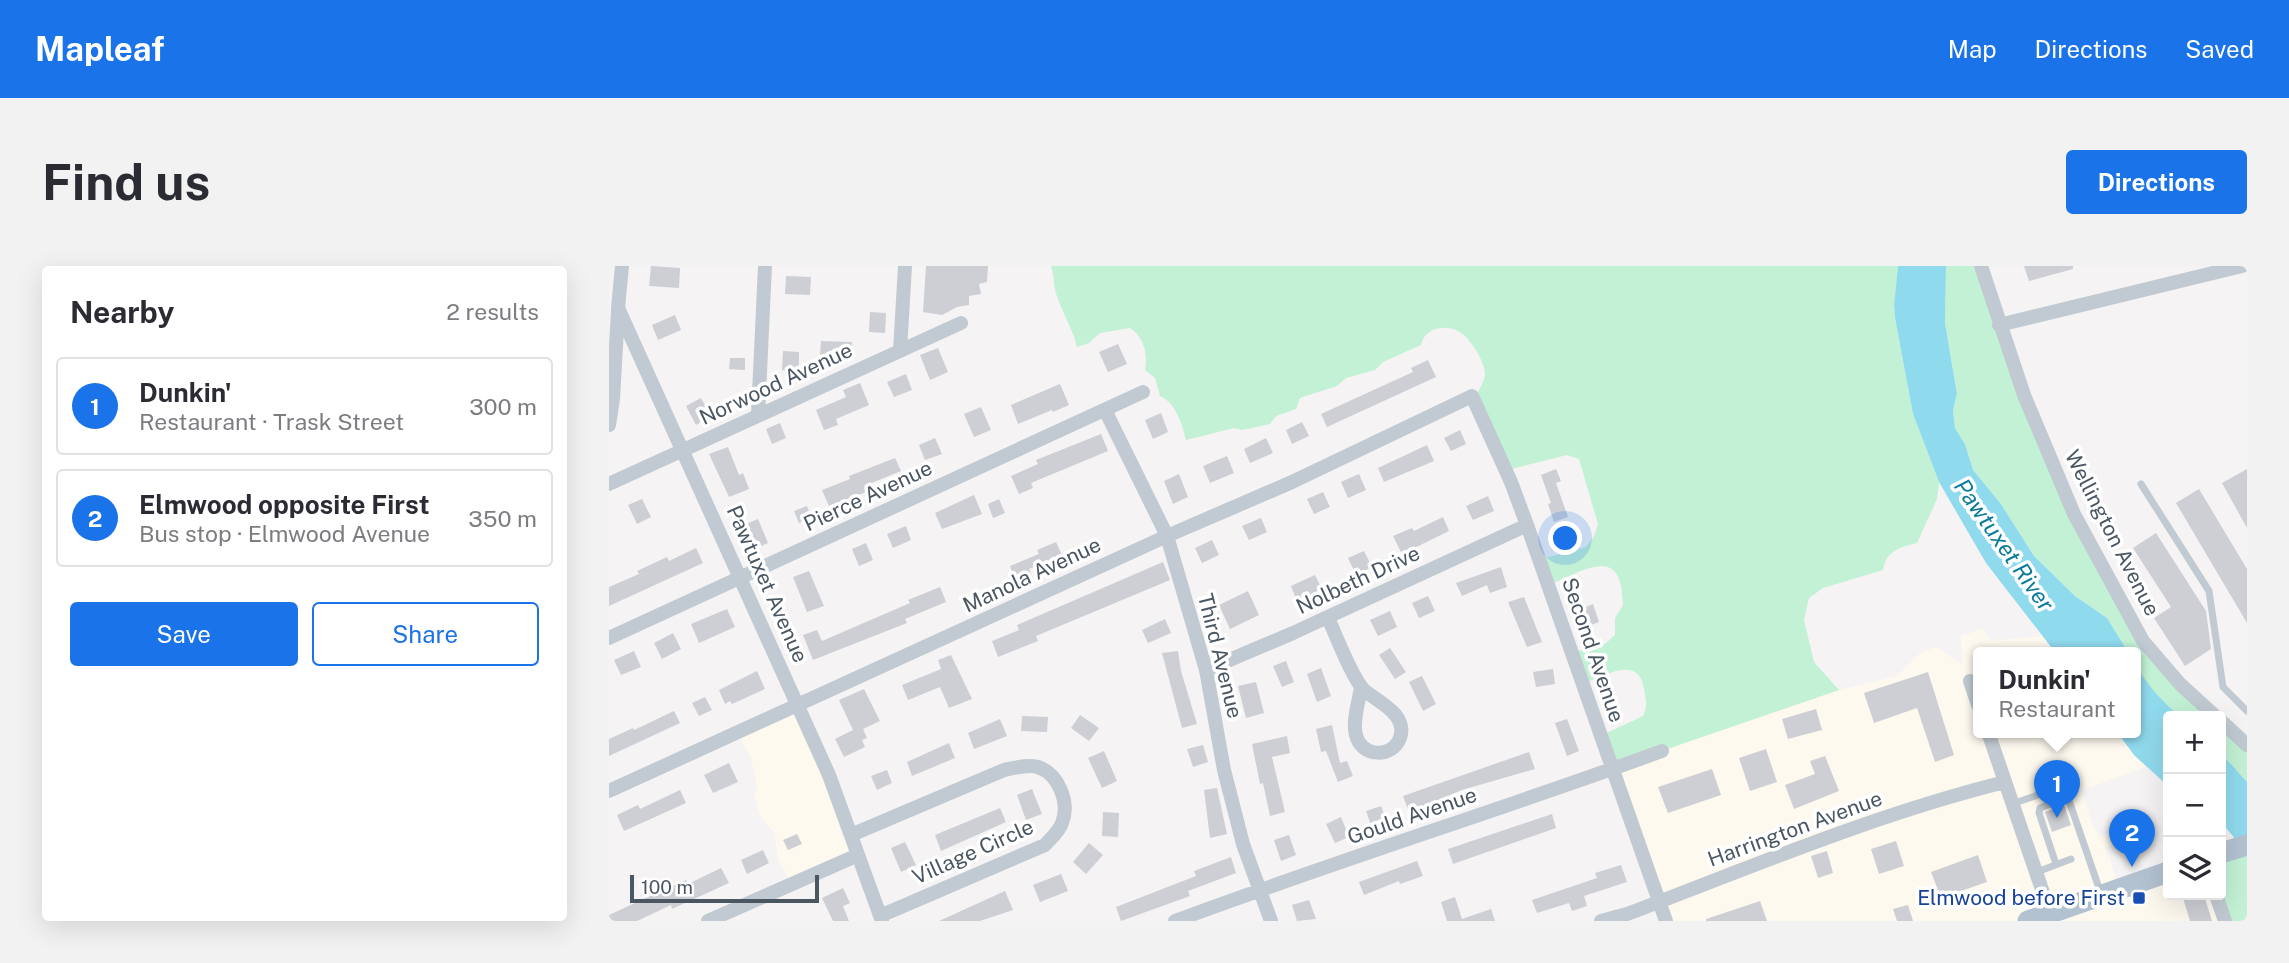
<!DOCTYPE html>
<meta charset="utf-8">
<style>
body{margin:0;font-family:"Public Sans",sans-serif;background:#f2f2f3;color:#2b2b33}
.controls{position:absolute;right:21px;bottom:21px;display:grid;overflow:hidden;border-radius:7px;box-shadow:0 7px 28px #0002}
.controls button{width:63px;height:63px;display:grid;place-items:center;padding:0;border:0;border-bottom:2px solid #e1e1e2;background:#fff;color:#2b2b33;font:35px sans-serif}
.scale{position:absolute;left:21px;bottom:18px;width:189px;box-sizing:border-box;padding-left:7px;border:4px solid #4a5661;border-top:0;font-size:19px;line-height:24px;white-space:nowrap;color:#4a5661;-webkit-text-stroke:5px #fff;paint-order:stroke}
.you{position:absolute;left:957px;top:273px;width:24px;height:24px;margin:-18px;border:5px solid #fff;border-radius:50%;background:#1a73e8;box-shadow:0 0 0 10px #1a73e833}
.badge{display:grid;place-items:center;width:46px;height:46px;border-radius:50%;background:#1a73e8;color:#fff;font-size:23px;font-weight:700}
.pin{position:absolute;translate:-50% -58px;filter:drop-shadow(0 2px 4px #0008)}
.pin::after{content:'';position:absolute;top:37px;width:24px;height:21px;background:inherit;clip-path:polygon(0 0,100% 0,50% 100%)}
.popup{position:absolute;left:1364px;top:381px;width:168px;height:91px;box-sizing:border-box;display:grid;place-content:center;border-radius:7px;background:#fff;filter:drop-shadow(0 2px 5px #0005);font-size:23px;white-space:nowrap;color:#7c7c81}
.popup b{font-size:26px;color:#2b2b33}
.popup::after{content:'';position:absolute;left:50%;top:100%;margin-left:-14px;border:14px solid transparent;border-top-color:#fff}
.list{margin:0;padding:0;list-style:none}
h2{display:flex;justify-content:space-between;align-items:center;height:91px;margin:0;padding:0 28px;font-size:30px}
h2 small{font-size:23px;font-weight:400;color:#7c7c81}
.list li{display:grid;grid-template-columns:46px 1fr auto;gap:21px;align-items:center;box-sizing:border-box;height:98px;margin:0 14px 14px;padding:0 14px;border:2px solid #e1e1e2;border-radius:7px}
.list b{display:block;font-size:26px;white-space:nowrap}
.list p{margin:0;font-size:23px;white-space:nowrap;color:#7c7c81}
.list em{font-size:23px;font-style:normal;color:#7c7c81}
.actions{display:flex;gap:14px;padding:21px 28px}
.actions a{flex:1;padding:16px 0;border:2px solid #1a73e8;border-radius:7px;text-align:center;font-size:24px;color:#1a73e8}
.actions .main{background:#1a73e8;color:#fff}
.icon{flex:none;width:38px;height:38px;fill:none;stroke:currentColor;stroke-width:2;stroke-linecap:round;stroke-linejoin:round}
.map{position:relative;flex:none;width:1638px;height:655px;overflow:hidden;border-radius:7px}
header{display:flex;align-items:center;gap:42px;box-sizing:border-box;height:98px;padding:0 35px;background:#1a73e8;color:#fff}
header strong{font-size:33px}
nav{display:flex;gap:38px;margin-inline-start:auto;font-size:24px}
.intro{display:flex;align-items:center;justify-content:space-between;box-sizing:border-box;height:168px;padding:0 42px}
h1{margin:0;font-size:49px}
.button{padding:18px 32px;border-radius:7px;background:#1a73e8;color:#fff;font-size:24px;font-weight:700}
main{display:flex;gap:42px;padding:0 42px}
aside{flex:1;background:#fff;border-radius:7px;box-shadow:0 7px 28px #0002}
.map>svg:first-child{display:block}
.commercial{fill:#fdf9ef}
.green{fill:#c3f1d5}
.water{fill:#90daee}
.building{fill:#cdcfd5}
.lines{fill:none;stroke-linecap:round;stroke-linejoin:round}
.lane{stroke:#c1cad2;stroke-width:7}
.street{stroke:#c1cad2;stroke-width:14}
.primary{stroke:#b3c2d1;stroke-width:21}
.transit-dot{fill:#1a4fb4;stroke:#fff;stroke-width:2.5}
.labels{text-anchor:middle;stroke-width:7;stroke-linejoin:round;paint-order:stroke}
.street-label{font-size:21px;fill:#4a5661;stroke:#fff}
.transit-label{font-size:21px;fill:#164399;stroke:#fff;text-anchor:end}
.water-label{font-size:23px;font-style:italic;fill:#0c7c9b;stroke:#fff}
</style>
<header>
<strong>Mapleaf</strong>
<nav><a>Map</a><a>Directions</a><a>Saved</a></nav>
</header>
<div class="intro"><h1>Find us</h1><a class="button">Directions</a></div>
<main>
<aside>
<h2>Nearby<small>2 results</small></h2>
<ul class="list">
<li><span class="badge">1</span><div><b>Dunkin'</b><p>Restaurant · Trask Street</p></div><em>300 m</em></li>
<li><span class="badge">2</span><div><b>Elmwood opposite First</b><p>Bus stop · Elmwood Avenue</p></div><em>350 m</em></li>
</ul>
<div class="actions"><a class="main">Save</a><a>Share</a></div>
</aside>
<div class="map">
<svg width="1638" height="655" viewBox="0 0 1638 655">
<rect width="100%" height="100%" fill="#f5f3f3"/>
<path class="commercial" d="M1373,363L1382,375L1433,370L1446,386H1369V466H1508L1537,501L1473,524L1483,558L1491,571L1500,567L1505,569V579L1495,581L1501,591L1509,621L1559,605V629H1604L1612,655H1054L1005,506L1038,490L1230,424L1288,410L1311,387L1327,381L1354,399L1352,370Z
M191,441L249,587L182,617L169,593L166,572L167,569L151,550L146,529L148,519L142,492L131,471Z"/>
<path class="green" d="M442,0H1289L1285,39L1286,52L1304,148L1330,216L1328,233L1308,277C1291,281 1277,285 1274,304L1214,322L1200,332L1195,354L1205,396L1230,424L1038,490L1005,506L991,470L1034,450C1039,440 1037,433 1035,423C1030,387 992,411 974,418L961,387L996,378L1006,369V352L1014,339C1013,329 1013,314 1006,306C993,290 959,312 944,317L929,294L977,281L985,270L989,258L970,193L958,189L902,203L864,134C868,127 875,117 876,109C877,98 864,78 856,70C843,57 816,59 812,79L774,96L766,104L737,112L728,120L691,132L687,143L667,150L661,158L633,164L625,162L577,174C573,158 567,137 551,130L546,112L536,104C539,88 535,71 521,62L491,67L480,77L468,81C464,64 455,50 449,33C444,21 446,13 442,0Z
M1337,0H1373L1442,192L1523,353L1607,450H1570C1551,433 1527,413 1527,386H1519L1498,352L1466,330L1425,290L1392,238L1364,204L1356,178L1346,162L1344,144L1348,128L1336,57Z
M1612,455L1638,479V516L1612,487Z
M1612,587H1638V655H1612Z"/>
<path class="water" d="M1289,0H1337L1336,57L1348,128L1344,144L1346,162L1356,178L1364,204L1392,238L1425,290L1466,330L1498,352L1519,386H1446L1377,297L1330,216L1304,148L1286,52L1285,39Z
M1527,399C1538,419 1553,435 1570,450H1559V520L1525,489L1508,466H1527Z
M1612,487L1638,516V587L1612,556Z"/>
<path class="building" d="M42,0L71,2L70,22L40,20Z
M317,0H379L378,16L370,18L372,28L360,30V39L348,41L333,49L314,46Z
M1415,0H1464V3L1420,15Z
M177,10L202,11L201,29L176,28Z
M261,46L277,47L276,67L260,66Z
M66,49L72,64L49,74L43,59Z
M212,75L243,76L242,91L211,89Z
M509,78L518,98L499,106L490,86Z
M329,82L339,106L321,114L311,89Z
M174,85L190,86V105L173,104Z
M121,92H136V104L120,103Z
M819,94L827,111L718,161L712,148L804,106L802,102Z
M297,108L303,124L285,131L278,116Z
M251,117L260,139L227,153L229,159L215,164L207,144L237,131L234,124Z
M451,118L460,139L444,146L443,144L409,158L402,139Z
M92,132L102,150L87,159L77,140Z
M372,141L382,164L365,171L355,148Z
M552,147L559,166L544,173L536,154Z
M693,156L700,170L683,178L677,164Z
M171,157L177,172L163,178L157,163Z
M851,164L857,178L842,185L835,172Z
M492,168L499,185L422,217L424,222L410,228L402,210L429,198L427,194Z
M326,172L333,188L316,194L310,179Z
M657,172L664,187L641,197L635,183Z
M818,179L825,195L775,216L769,202Z
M119,181L130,209L134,207L140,223L120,231L100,188Z
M618,190L625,207L601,217L594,200Z
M286,192L292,205L260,218L263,224L220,240L213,224L241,213L240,210Z
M947,203L952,215L947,217L959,251L945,256L939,238L942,237L932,209Z
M1638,203V262L1613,217Z
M570,208L579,231L564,238L555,215Z
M750,208L757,224L739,232L732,216Z
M1590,223L1638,303V357L1567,237Z
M714,226L721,241L705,248L698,233Z
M365,229L373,248L333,263L326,247Z
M879,230L885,245L864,254L857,240Z
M33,233L42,251L28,258L19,239Z
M390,233L396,247L384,252L379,238Z
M198,240L202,251L190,257L185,245Z
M834,251L840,265L793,288L784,270L803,262L805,265Z
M652,252L658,266L640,274L633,260Z
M149,253L159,277L140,285L130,261Z
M297,260L302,274L284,282L278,268Z
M1547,267L1597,345L1602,383L1576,400L1545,352L1562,341L1524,282Z
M603,274L610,289L593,297L586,282Z
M447,276L453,289L420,303L424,312L408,318L401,300L430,288L428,284Z
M257,277L264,294L250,300L243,283Z
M87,282L94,297L0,340V321L30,308L28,305L58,291L60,295Z
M755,285L763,301L747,309L739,292Z
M554,296L561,314L427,370L429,375L389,391L383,375L410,364L408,359Z
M892,301L898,321L881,327L878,319L853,330L847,317Z
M200,305L215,340L198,346L184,311Z
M706,309L713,323L688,335L682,320Z
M331,321L337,336L296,353L298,357L204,394L194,369L208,364L213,375L301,337L299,334Z
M639,325L650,349L621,363L610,339Z
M819,330L826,345L810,352L803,337Z
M915,331L933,376L918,381L899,336Z
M984,338L990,356L977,361L970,344Z
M118,343L126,361L90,377L82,358Z
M781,345L788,361L769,370L761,354Z
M556,353L562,367L539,377L533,364Z
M64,367L72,383L53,393L45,377Z
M781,382L797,406L786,413L770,389Z
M25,385L32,401L12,409L5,394Z
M569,385L572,405L588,458L573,462L553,387Z
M342,389L363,433L340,442L331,421L299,434L293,419L332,403L329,394Z
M677,395L685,416L673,421L664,400Z
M712,402L722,430L708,436L698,408Z
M944,403L946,418L927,421L924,406Z
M148,405L156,423L123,438L121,435L116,438L110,424Z
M1319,406L1345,489L1326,496L1308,442L1265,457L1255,427Z
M813,410L827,438L814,445L800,416Z
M647,416L655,447L637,452L629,420Z
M1000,417L1012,447L1003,451L991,420Z
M255,423L271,455L254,463L258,472L253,474L256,481L235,491L226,473L244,464L230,434Z
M96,431L103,444L90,450L83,437Z
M1207,443L1213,464L1179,473L1173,453Z
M65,445L71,457L0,490V473L24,462L25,464Z
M471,449L490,462L480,475L462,462Z
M413,450L439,451L438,466L412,465Z
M391,453L398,470L365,483L359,467Z
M958,453L970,485L958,490L946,457Z
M723,459L731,497L738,495L744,510L729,516L717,485L712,486L707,463Z
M678,470L681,487L663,491L676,546L661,550L654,517L651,518L643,478Z
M340,477L346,492L303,510L298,496Z
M594,479L599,496L584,501L578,483Z
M1157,483L1168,516L1141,525L1130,492Z
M495,485L508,515L493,522L479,492Z
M920,486L926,503L853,524L800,546L794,530Z
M1216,490L1230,525L1185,543L1176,519L1206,508L1201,495Z
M120,497L129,516L104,527L95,509Z
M1103,503L1112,529L1059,547L1049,521Z
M278,504L283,517L268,524L262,510Z
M608,522L618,568L601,572L595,524Z
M423,523L433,548L417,554L408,529Z
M71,524L77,537L15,565L8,549L29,539L31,543Z
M1455,539L1462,559L1443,566L1436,546Z
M772,540L777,553L762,559L757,545Z
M391,542L397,556L332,585L326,569Z
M494,546L510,547L509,571L493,570Z
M943,548L947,562L844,598L839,583Z
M732,551L740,571L726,577L717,558Z
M188,568L193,578L179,584L174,574Z
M680,569L687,589L672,595L665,574Z
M1287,575L1295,600L1270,608L1262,583Z
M296,576L307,599L292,606L282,582Z
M480,577L494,589L477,608L464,596Z
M154,584L160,597L138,608L132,594Z
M1218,585L1224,607L1209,612L1202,590Z
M1369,589L1378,616L1332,632L1322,606Z
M622,591L627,607L579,625L581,630L512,655L507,641L587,610L585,605Z
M808,595L814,610L791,618L790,615L755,629L750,616Z
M1012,599L1018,616L975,630L978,640L963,645L960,637L928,647L923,634L988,612L986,607Z
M112,602L120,617L63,643L62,639L28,655H0V649L39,631L77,614L79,618Z
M452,608L459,625L431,636L424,619Z
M234,622L241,637L234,640L240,655H224L213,632Z
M396,625L404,644L371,655H330Z
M1573,629H1595L1603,655H1581Z
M846,631L853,653L882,643L886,655H838L832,636Z
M700,634L707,653L688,655L683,639Z
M1151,635L1158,655H1097V653Z
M1299,639L1304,655H1288L1284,643Z"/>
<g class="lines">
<path class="lane" d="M1532,218L1600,325L1614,421L1638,445
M1403,538L1455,520L1492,628
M1447,598L1430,547L1431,542L1459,531
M1428,606L1462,593"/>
<path class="street" d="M13,0L9,42L220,509L273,655
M1372,0L1415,129L1465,248L1534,375L1571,418L1606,450
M1390,59L1633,0
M291,85L296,0
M496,144L558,270L597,404L615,504L634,578L662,655
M149,149L156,0
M0,159L4,133L9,45
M0,218L352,57
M719,352C727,369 743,412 755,424C769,436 799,448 791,472C783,493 752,491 747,469C743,455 750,436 752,421
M0,372L534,126
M597,404L684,367L918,259
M1361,415L1369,439
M1612,455L1638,479
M1379,466L1441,647
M0,525L558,270L683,216L863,130L902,216L918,259L1057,655
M242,569L395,504C405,502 419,498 429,501C450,508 461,537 453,557C450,566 442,572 436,579L271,650
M1607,629L1616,655
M99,655L249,589
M566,655C727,595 891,544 1053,485
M992,655L1018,648C1142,601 1267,548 1396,516"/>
<path class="primary" d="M1612,587L1638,579
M1419,655L1559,606"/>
</g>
<rect class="transit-dot" x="1523" y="625" width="14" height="14" rx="3.5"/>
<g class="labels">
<g class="street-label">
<text transform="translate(167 118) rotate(-25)" y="7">Norwood Avenue</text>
<text transform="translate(259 230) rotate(-25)" y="7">Pierce Avenue</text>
<text transform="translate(1503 267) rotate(63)" y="7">Wellington Avenue</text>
<text transform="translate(423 309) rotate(-25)" y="7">Manola Avenue</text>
<text transform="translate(749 314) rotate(-25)" y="7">Nolbeth Drive</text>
<text transform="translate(158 318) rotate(66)" y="7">Pawtuxet Avenue</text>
<text transform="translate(984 384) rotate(71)" y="7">Second Avenue</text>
<text transform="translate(611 390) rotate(76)" y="7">Third Avenue</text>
<text transform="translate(803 550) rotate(-19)" y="7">Gould Avenue</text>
<text transform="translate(1186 563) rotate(-20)" y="7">Harrington Avenue</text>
<text transform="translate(364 586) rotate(-24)" y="7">Village Circle</text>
</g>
<g class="transit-label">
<text x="1516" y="639">Elmwood before First</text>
</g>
<g class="water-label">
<text transform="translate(1395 279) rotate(55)" y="8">Pawtuxet River</text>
</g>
</g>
</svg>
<div class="controls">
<button>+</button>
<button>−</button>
<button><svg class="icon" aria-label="layers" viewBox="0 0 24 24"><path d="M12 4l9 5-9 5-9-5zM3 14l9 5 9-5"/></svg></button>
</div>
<div class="scale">100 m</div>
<div class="you"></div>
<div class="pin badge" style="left:1448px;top:552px">1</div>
<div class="popup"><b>Dunkin'</b>Restaurant</div>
<div class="pin badge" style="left:1523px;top:601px">2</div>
</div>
</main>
